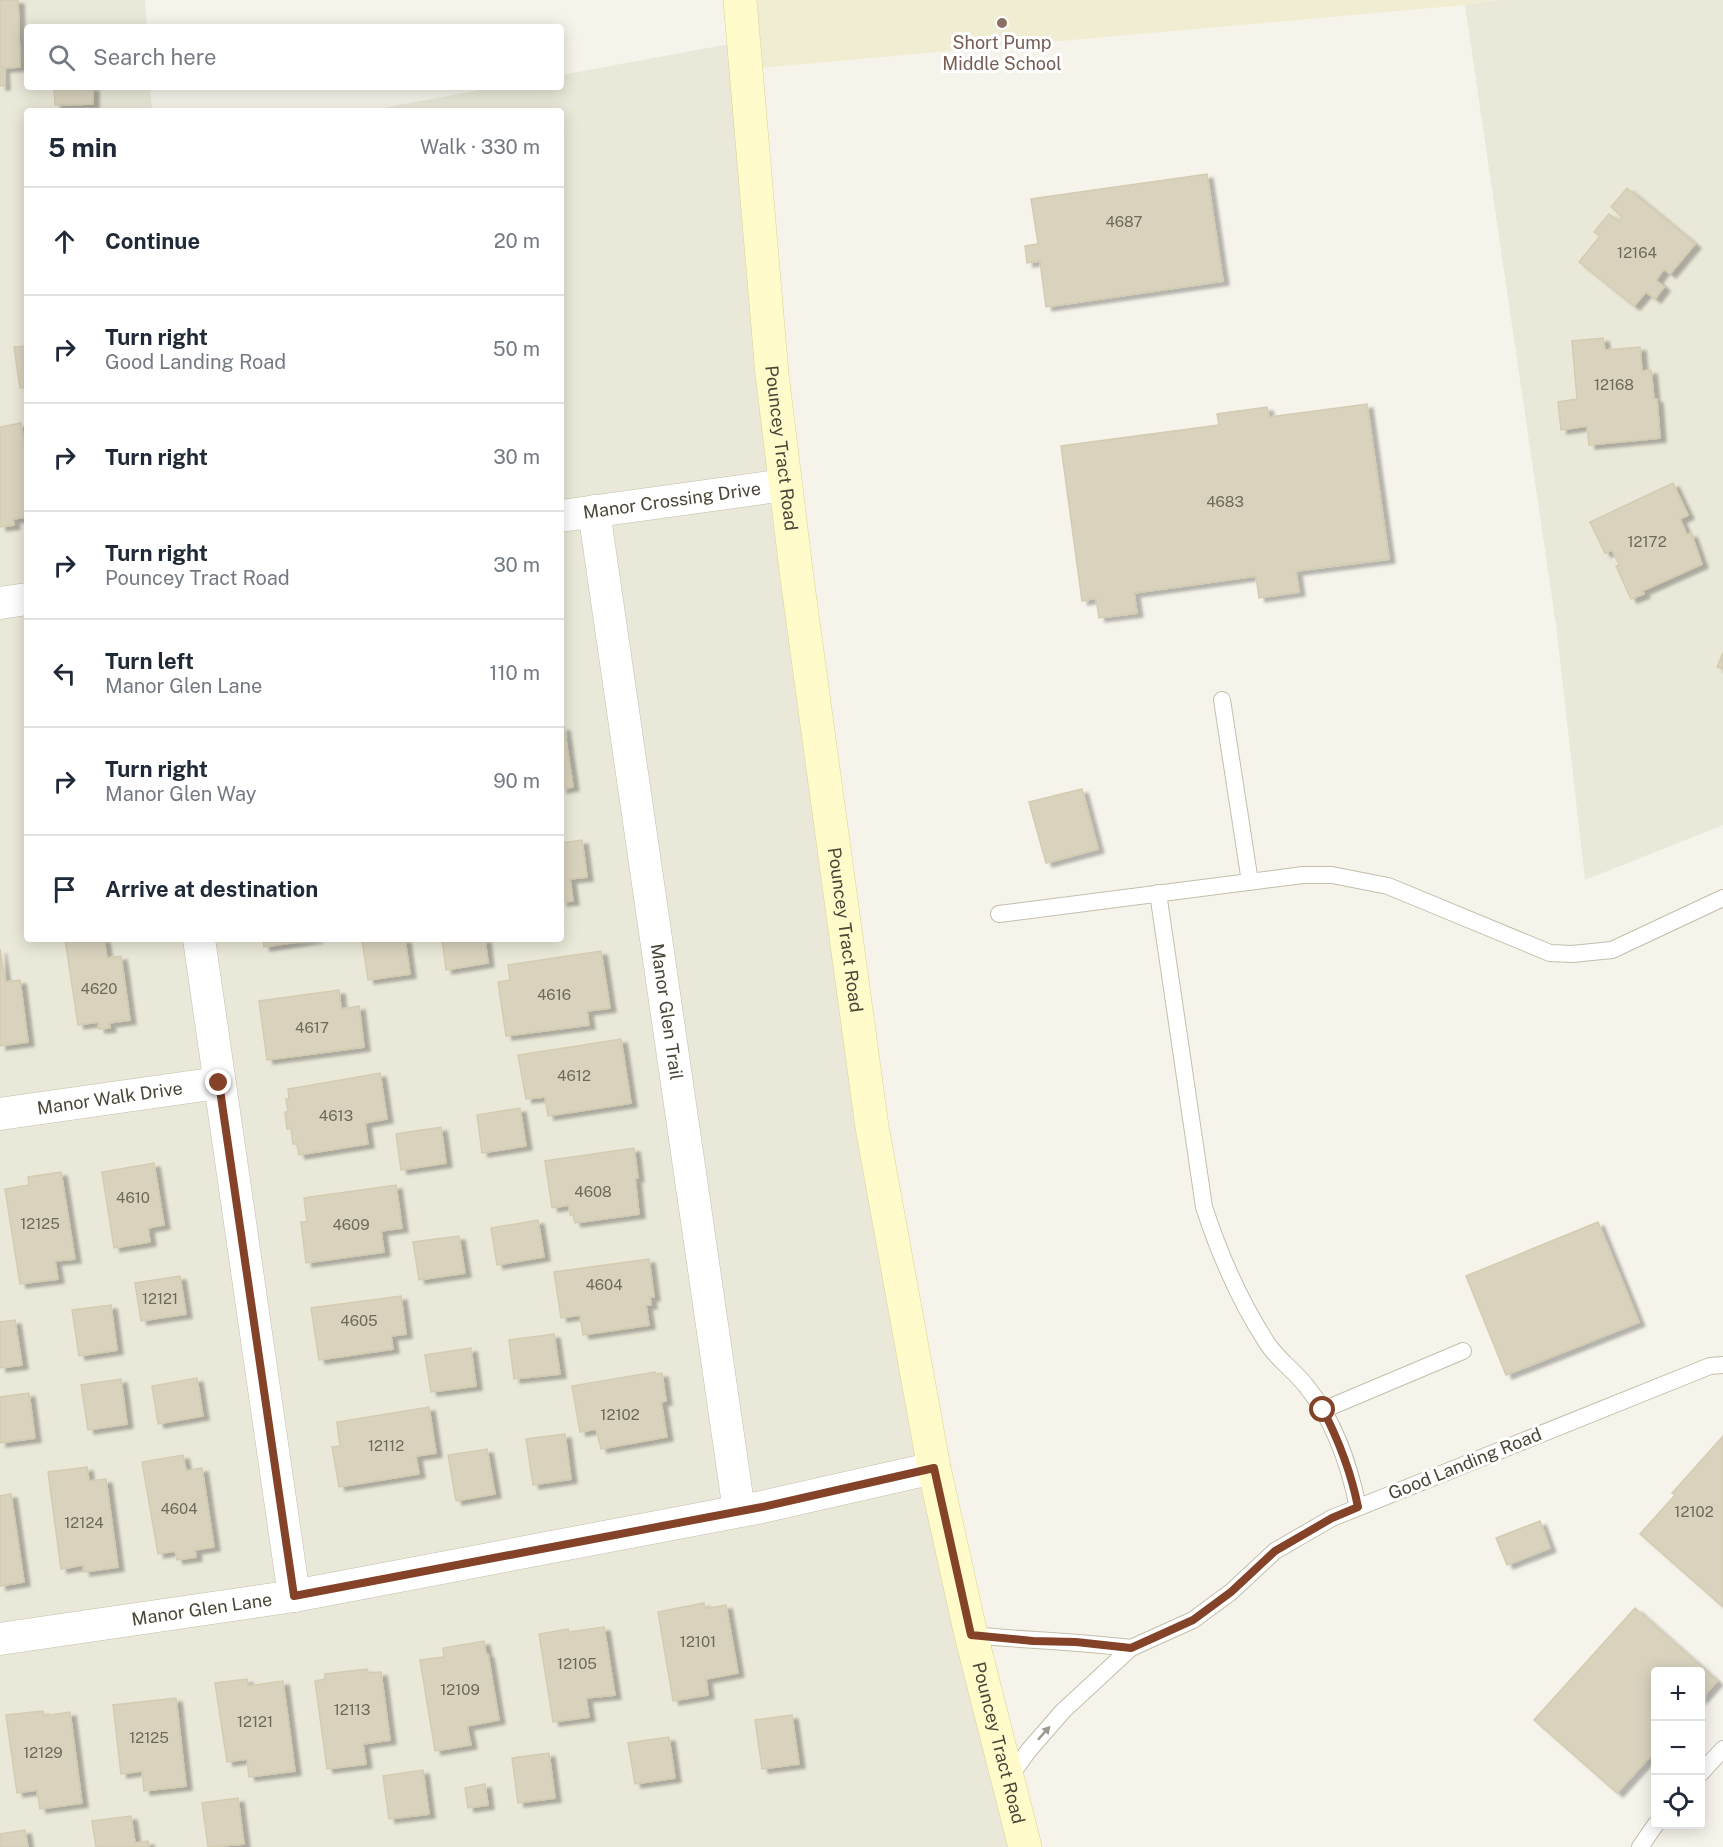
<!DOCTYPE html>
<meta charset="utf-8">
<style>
body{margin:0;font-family:"Public Sans",sans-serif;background:#f2f2f3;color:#1f2937}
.controls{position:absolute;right:18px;bottom:18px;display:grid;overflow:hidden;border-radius:6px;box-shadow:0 3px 15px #0003}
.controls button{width:54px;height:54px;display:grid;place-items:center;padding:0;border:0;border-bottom:2px solid #e0e1e3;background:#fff;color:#1f2937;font:30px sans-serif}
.stop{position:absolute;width:18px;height:18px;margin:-14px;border:4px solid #844329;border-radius:50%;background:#fff}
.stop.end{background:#844329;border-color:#fff;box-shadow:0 2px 6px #0008}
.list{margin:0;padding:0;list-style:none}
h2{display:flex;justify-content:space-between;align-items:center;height:78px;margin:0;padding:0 24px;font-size:26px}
h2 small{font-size:20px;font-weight:400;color:#747a83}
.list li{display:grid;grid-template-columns:39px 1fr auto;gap:18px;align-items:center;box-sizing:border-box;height:108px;padding:0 24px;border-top:2px solid #e0e1e3}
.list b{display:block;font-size:22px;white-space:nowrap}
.list p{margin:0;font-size:20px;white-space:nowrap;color:#747a83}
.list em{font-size:20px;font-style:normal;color:#747a83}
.icon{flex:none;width:33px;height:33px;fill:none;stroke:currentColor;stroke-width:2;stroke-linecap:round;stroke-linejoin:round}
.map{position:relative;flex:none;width:1723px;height:1847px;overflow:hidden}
.search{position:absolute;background:#fff;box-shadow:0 3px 15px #0003;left:24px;top:24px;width:540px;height:66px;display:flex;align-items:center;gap:15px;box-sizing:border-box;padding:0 21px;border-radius:6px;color:#747a83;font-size:22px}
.panel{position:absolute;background:#fff;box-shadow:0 3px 15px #0003;left:24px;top:108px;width:540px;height:834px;border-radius:6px}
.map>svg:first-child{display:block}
.residential{fill:#eae8d8}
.education{fill:#f0edd3}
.building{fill:#d9d3be;stroke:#d4ccb1;stroke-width:1.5;filter:url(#shadow)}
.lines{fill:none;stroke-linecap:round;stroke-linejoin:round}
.lane-casing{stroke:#c2bfab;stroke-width:18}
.street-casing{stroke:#c2bfab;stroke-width:33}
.secondary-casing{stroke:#d9d397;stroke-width:34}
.lane{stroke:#fff;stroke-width:16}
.street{stroke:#fff;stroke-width:32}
.secondary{stroke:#fffbcb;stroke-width:33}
.oneway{fill:#9c9991}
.route{stroke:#844329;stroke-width:8}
.education-dot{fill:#8d6e63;stroke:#fff;stroke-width:2}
.labels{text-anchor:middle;stroke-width:6;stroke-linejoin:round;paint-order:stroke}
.number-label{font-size:15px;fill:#6e6959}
.education-label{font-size:18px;fill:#785e54;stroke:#fff}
.street-label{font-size:18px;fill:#4b4637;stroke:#fff}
</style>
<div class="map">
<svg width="1723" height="1847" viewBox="0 0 1723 1847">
<defs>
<filter id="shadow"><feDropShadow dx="6" dy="4" stdDeviation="1.5" flood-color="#0004"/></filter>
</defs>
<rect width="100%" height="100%" fill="#f6f4ea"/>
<path class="residential" d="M0,0H145L147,27H27V87H150L152,111H27V939H561V111H366L497,87H561V75L746,41L882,1194L1024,1847H0Z
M1496,0H1723V825L1585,880L1556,625L1465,5Z"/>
<path class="education" d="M745,0H1496L1465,5L747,69Z"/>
<path class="building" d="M0,0H18L20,67L3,68L4,86H0Z
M54,87H93V104L55,105Z
M1207,174L1223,281L1046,307L1040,261L1027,263L1025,246L1038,244L1031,199Z
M1627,188L1695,244L1670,274L1664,269L1656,280L1664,287L1655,299L1646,292L1634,306L1579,262L1600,236L1594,232L1609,214L1619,221L1622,217L1611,207Z
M1603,338L1605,350L1640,347L1642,371L1651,370L1654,399H1657L1660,438L1589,445L1587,426L1561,430L1558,402L1577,399L1572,341Z
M27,346V387L20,388L14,347Z
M1367,404L1389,559L1296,571L1299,592L1259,598L1256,576L1134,593L1137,613L1099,618L1096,598L1082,601L1061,446L1219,425L1217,414L1267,407L1269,417Z
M21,423L27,459V517L13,519L14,525L0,527V427Z
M1673,483L1688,515L1680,519L1687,535L1691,533L1702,564L1642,591L1644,594L1631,599L1616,566L1619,565L1612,550L1605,553L1590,522Z
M1723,653V669L1717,667Z
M561,727H564L573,787L561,789Z
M1082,789L1098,849L1046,863L1029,802Z
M582,840L587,877L570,879L573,901L561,902V843Z
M65,939H104L107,958L121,956L130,1020L109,1023L110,1028L99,1029L98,1022L78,1025Z
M263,939H317L264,947Z
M405,939L410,974L368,980L362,940Z
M442,939H485L488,963L446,970Z
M0,949L5,982L20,980L28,1042L0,1046Z
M601,951L610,1008L587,1011L589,1025L506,1036L498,982L510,980L508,965Z
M339,990L341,1009L359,1006L364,1047L267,1060L259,1001Z
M621,1039L631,1103L548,1116L545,1097L526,1099L518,1055Z
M380,1073L387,1119L365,1123L368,1144L299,1155L297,1144H293L291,1128L287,1129L285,1112H288L286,1099H289L288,1089Z
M520,1108L526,1146L482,1153L477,1115Z
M441,1127L446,1163L401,1170L396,1134Z
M634,1148L638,1178H635L639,1214L575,1223L573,1215H570L569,1205L552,1208L545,1161Z
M154,1163L164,1225L148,1228L150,1242L114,1248L102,1172Z
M61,1172L75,1259L55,1261L58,1279L20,1284L5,1189L29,1185L28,1177Z
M396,1185L402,1228L381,1231L384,1252L306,1263L301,1222H307L304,1198Z
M538,1220L544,1257L497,1265L491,1228Z
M1598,1222L1639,1322L1506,1375L1466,1276Z
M459,1236L465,1273L419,1280L413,1242Z
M649,1259L654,1297H650L651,1305H646L649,1325L583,1335L580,1315L561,1318L554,1272Z
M180,1276L186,1314L141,1321L135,1283Z
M401,1296L406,1334L391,1336L393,1349L319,1360L311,1308Z
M111,1305L117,1350L79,1356L72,1310Z
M15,1320L22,1365L0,1368V1322Z
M554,1334L560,1374L514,1379L509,1340Z
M471,1348L476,1386L431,1392L425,1355Z
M655,1372L656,1374L662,1373L666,1401L661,1402L667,1437L601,1449L596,1429L580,1432L572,1386Z
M197,1378L203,1416L158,1424L152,1386Z
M121,1379L127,1424L88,1430L81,1385Z
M29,1393L35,1438L0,1443V1397Z
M429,1407L436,1453L416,1456L419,1474L339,1487L332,1447L340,1446L337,1422Z
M565,1434L571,1479L533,1485L526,1439Z
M1723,1436V1607L1640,1534L1675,1495L1672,1493Z
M487,1449L495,1494L456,1501L448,1455Z
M183,1455L186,1471L202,1468L214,1547L195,1550L196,1557L177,1560L175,1551L158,1554L142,1462Z
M87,1467L89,1481L106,1479L118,1567L84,1572L83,1565L61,1569L48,1472Z
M11,1494L24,1582L0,1586V1496Z
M1540,1521L1550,1548L1507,1565L1496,1538Z
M704,1603L705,1609L726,1605L738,1673L706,1679L708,1695L673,1701L658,1612Z
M1635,1608L1717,1681L1700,1700V1672H1656V1750L1617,1793L1534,1720Z
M604,1627L615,1695L586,1698L589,1717L553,1722L539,1634L568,1629L569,1632Z
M484,1641L486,1654H488L499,1720L467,1726L471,1745L435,1751L420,1660L444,1657L443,1648Z
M367,1669L368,1673L381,1672L390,1740L363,1744L366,1764L327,1769L315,1681L325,1679V1674Z
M247,1679L248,1686L283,1681L295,1771L249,1777L247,1759L227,1762L215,1683Z
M176,1698L186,1786L144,1791L142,1771L121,1774L113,1705Z
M43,1711V1716L70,1712L82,1803L40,1809L37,1790L17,1793L6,1715Z
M792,1715L799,1764L762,1769L755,1720Z
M669,1737L675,1778L635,1784L628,1743Z
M549,1753L555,1798L518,1803L512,1758Z
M423,1770L429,1814L389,1819L383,1776Z
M485,1784L488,1805L468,1808L465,1788Z
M238,1798L244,1844L208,1847L202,1803Z
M131,1816L135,1843L148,1841L149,1847H96L92,1821Z
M25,1830L28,1847H0V1834Z"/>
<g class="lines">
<defs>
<path id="lane" d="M1222,700L1250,882
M1158,893L1204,1207C1220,1256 1239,1300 1267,1343C1277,1359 1295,1371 1307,1387C1335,1422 1349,1464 1358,1507
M999,914L1303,875H1332L1388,886L1550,953L1572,954L1612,950L1723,898
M1323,1410L1463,1351
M971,1635C1024,1640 1078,1642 1131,1648
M1700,1774L1723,1749
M1008,1779L1029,1750L1063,1711L1131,1648L1193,1620L1231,1592L1275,1551L1332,1518L1710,1366L1723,1365
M1640,1847L1656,1824"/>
<g id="street">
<path id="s1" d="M594,511L739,1511"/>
<path id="s2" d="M561,516L785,485"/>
<path d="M0,603L27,599"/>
<path d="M199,939L294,1596"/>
<path id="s3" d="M0,1114L218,1083"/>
<path id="s4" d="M0,1639L294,1596L762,1507L934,1468"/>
</g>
<g id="secondary">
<path id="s5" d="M740,0L772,374L797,578L872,1127L934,1468L971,1635L1025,1847"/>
</g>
</defs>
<use href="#lane" class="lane-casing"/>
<use href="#street" class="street-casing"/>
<use href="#secondary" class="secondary-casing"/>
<use href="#lane" class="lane"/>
<use href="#street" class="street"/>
<use href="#secondary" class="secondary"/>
</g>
<defs><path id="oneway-solid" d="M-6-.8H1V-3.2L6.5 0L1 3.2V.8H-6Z" transform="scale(1.5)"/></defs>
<use class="oneway" href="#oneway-solid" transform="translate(1044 1733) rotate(-48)"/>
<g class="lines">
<path class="route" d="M219,1083L294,1596L762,1507L934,1468L971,1635L1033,1641L1076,1642L1131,1648L1193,1620L1231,1592L1275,1551L1332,1518L1358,1507C1351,1472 1339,1441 1323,1410"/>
</g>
<circle class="education-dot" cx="1002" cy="23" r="6"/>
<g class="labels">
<g class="number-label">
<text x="1124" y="227">4687</text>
<text x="1637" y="258">12164</text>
<text x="1614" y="390">12168</text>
<text x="1225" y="507">4683</text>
<text x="1647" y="547">12172</text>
<text x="99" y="994">4620</text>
<text x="554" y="1000">4616</text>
<text x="312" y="1033">4617</text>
<text x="574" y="1081">4612</text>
<text x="336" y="1121">4613</text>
<text x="593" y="1197">4608</text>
<text x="133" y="1203">4610</text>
<text x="40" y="1229">12125</text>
<text x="351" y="1230">4609</text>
<text x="604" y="1290">4604</text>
<text x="160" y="1304">12121</text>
<text x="359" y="1326">4605</text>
<text x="620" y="1420">12102</text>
<text x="386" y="1451">12112</text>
<text x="179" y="1514">4604</text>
<text x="1694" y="1517">12102</text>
<text x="84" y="1528">12124</text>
<text x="698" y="1647">12101</text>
<text x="577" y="1669">12105</text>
<text x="460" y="1695">12109</text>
<text x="352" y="1715">12113</text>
<text x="255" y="1727">12121</text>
<text x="149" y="1743">12125</text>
<text x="43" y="1758">12129</text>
</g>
<g class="education-label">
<text x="1002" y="49">Short Pump<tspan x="1002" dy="21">Middle School</tspan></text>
</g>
<g class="street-label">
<text dy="6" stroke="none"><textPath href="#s5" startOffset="450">Pouncey Tract Road</textPath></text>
<text dy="6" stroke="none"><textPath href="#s2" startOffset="112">Manor Crossing Drive</textPath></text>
<text dy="6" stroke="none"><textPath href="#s5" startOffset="936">Pouncey Tract Road</textPath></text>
<text dy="6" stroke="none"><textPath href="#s1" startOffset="506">Manor Glen Trail</textPath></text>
<text dy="6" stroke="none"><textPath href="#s3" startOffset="111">Manor Walk Drive</textPath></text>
<text transform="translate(1465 1464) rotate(-22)" y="6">Good Landing Road</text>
<text dy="6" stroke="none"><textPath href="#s4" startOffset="204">Manor Glen Lane</textPath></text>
<text dy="6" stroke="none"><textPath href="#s5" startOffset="1764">Pouncey Tract Road</textPath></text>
</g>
</g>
</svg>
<div class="controls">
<button>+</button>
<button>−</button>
<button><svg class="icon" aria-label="locate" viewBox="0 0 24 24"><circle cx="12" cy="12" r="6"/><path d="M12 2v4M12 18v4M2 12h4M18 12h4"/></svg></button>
</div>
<div class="stop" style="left:1323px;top:1410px"></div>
<div class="stop end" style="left:219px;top:1083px"></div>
<div class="search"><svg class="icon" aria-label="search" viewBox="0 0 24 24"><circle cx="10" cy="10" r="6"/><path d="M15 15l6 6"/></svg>Search here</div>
<section class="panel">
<h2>5 min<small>Walk · 330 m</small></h2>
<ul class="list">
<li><svg class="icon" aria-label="ahead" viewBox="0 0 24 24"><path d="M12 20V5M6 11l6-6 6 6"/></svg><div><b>Continue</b></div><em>20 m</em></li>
<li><svg class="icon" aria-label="right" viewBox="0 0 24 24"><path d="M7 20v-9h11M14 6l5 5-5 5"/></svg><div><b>Turn right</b><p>Good Landing Road</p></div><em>50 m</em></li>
<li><svg class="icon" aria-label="right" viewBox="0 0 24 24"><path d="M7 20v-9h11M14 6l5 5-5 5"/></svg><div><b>Turn right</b></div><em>30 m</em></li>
<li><svg class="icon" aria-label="right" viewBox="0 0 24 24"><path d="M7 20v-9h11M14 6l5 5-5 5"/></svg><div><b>Turn right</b><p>Pouncey Tract Road</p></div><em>30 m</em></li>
<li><svg class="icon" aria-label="left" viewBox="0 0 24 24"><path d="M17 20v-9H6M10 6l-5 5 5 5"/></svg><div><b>Turn left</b><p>Manor Glen Lane</p></div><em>110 m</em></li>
<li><svg class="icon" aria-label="right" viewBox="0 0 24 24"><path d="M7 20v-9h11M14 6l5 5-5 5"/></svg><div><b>Turn right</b><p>Manor Glen Way</p></div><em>90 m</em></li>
<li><svg class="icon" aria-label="arrive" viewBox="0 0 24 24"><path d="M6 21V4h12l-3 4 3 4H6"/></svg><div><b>Arrive at destination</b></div></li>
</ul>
</section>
</div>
